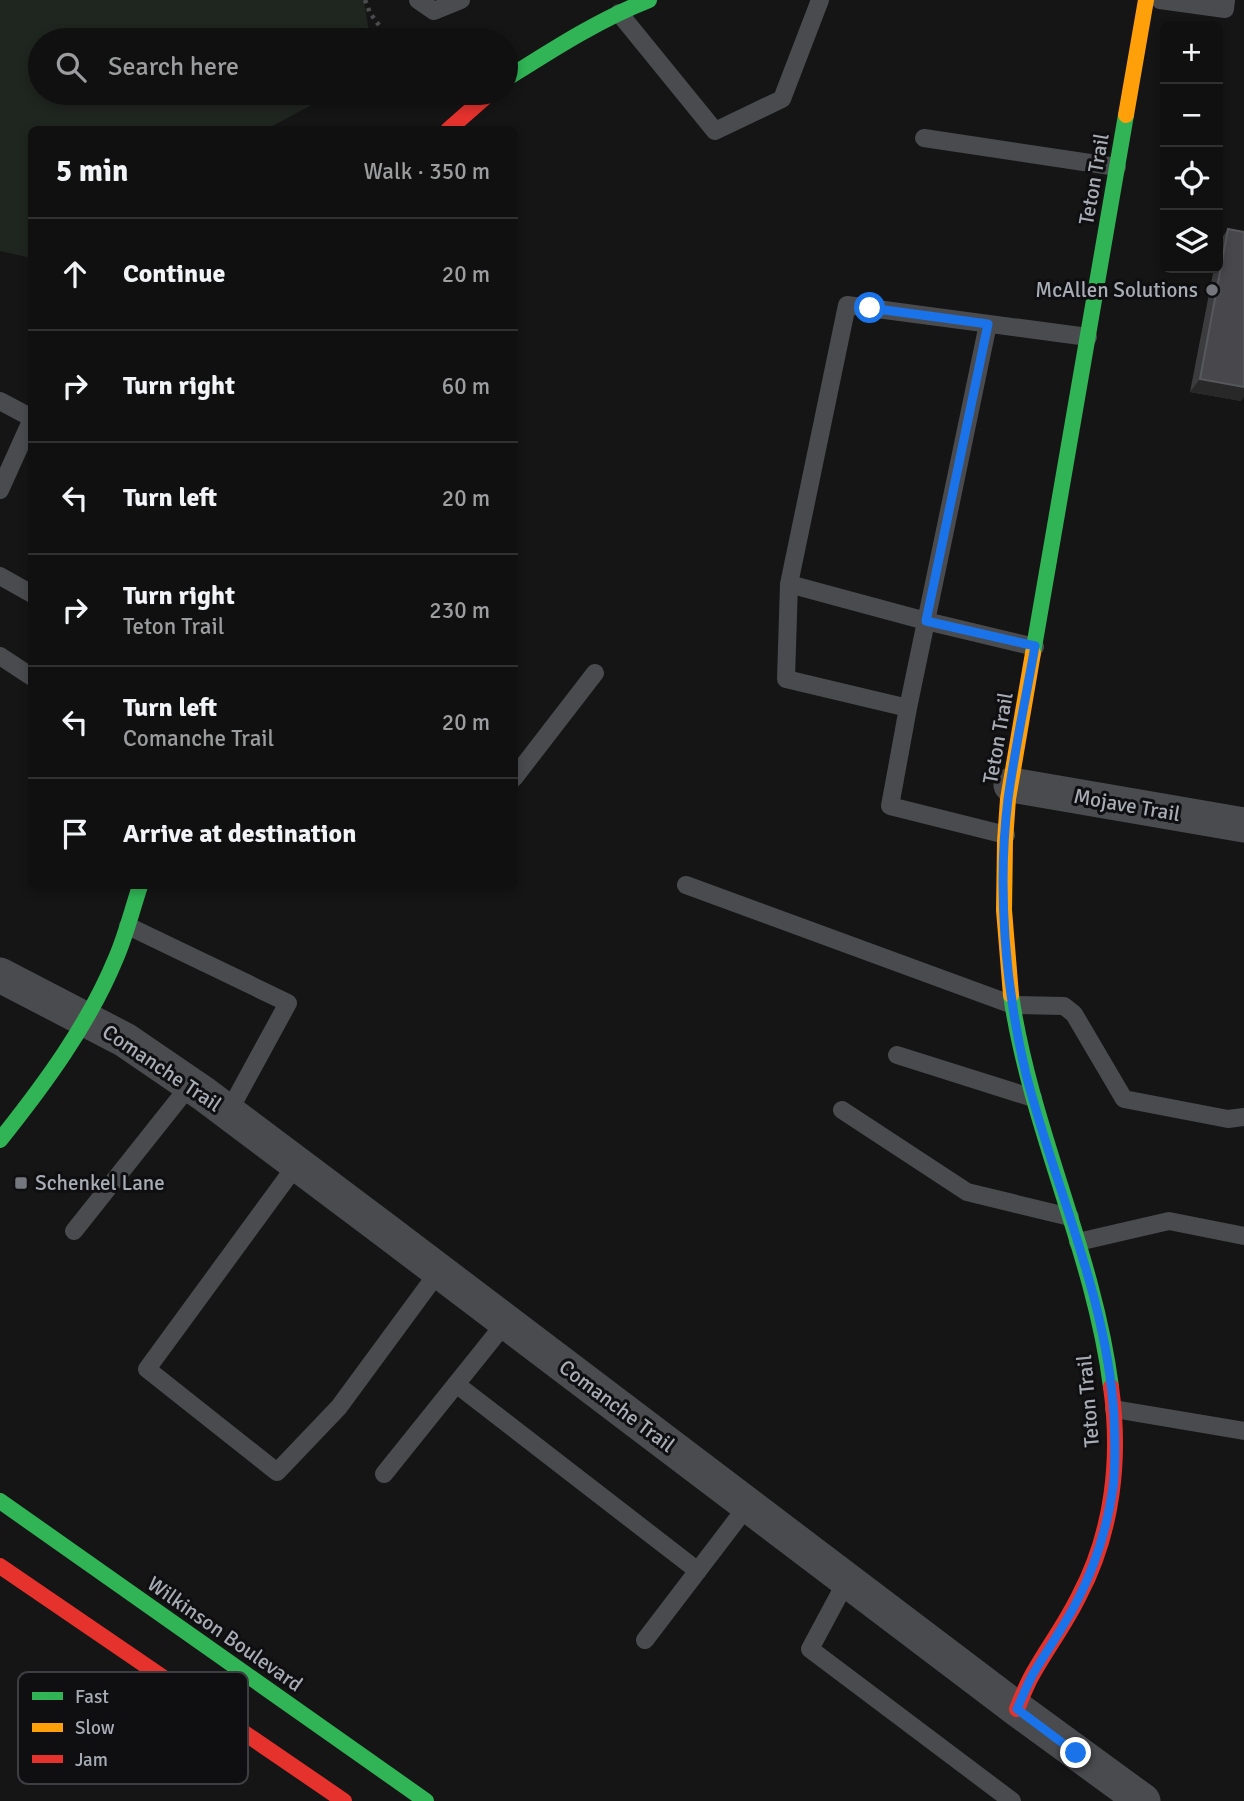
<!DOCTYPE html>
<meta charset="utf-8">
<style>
body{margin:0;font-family:Signika,sans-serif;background:#191919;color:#f1f3f6}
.controls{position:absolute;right:21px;top:21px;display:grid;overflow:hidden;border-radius:10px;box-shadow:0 4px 10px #0003}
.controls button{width:63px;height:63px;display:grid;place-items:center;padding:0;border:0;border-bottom:2px solid #303030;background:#101010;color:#f1f3f6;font:35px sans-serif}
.stop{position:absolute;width:21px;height:21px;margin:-16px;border:5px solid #1a73e8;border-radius:50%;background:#fff}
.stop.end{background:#1a73e8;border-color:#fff;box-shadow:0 2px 7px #0008}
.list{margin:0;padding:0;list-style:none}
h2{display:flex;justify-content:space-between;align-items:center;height:91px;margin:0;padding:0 28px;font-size:30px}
h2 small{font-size:23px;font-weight:400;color:#9c9d9f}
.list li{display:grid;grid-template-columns:46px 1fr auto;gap:21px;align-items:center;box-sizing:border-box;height:112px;padding:0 28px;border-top:2px solid #303030}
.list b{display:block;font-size:26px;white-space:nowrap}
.list p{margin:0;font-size:23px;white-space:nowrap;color:#9c9d9f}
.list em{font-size:23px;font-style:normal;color:#9c9d9f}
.icon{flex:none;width:38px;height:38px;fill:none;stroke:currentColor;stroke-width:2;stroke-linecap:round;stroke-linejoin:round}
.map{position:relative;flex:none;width:1244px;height:1801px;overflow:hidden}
.search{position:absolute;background:#101010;box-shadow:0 4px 10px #0003;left:28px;top:28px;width:490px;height:77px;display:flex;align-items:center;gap:18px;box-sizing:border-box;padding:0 24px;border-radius:38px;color:#9c9d9f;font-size:26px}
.panel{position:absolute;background:#101010;box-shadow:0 4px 10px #0003;left:28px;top:126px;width:490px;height:763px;border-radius:10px}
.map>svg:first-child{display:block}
.green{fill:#1f251f}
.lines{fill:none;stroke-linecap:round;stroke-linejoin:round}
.path{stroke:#4b4c4f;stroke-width:4.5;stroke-dasharray:3.5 5;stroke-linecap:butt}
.lane{stroke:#4a4b4e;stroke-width:18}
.street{stroke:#4a4b4e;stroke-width:35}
.fast{stroke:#30b455;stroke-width:16}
.slow{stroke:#ff9f0a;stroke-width:16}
.jam{stroke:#e5322d;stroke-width:16}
.wall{fill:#3c3c3f}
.shaded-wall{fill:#282829}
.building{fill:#48484c;stroke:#56585c;stroke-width:2}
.route{stroke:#1a73e8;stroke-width:9}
.poi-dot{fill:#74777d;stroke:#0f0f11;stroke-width:2.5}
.labels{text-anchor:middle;stroke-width:6;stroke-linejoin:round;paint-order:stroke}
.street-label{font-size:21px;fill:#a7acb5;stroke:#0f0f11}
.poi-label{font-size:21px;fill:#a7acb5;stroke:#0f0f11;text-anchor:end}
.key{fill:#0f0f11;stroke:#3d3e42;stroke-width:2}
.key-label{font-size:19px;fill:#a7acb5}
</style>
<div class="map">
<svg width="1244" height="1801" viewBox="0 0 1244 1801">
<rect width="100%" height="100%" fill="#151515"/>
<path class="green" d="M0,0H364L370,40H40V93H377L378,99L319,101L267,129L32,130L31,258L0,251Z"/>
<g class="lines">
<path class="path" d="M365,0L370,13L390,40"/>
<path class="lane" d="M418,0L434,11L461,0
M1160,0L1225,9L1226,0
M619,13L715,131L782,99L820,0
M924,138L1117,167
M988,324L908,708L890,806L1006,835
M0,401L32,418
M0,490L32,419
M0,576L32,594
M789,584L926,621L1035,647
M0,656L32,677
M908,708L786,679L789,584L847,305L1088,337
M514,778L595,673
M686,885L1013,1005L1064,1006L1074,1014L1124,1099L1228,1119L1244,1117
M128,926L288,1003L228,1113
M897,1055L1033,1098
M842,1110L967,1192L1070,1217
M297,1164L147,1369L277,1472L339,1407L439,1271
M74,1231L190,1085
M1078,1242L1169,1221L1244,1236
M456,1384L698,1571
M1114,1409L1244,1431
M384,1474L506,1322
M847,1580L810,1649L1012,1801
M645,1640L748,1505"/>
<path class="street" d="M1011,785L1244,825
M0,975L125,1040L204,1094L385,1230L1017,1709L1143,1801"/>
<path class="fast" d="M506,79C552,50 598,20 649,0
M1033,653L1126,115
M1011,995C1031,1130 1094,1253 1111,1387
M0,1140C44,1085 89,1024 116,958C126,935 132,910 140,886
M0,1501L426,1801"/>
<path class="slow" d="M1126,115L1146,0
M1011,995L1004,910L1005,841L1008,799L1033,653"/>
<path class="jam" d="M448,130L490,93
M0,1566L344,1801
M1017,1709C1021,1699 1025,1689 1030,1679C1045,1651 1065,1625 1079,1596C1113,1532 1121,1458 1111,1387"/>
</g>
<path class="wall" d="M1228,229L1241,401L1190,392L1214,268H1218V250L1219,242Z"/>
<path class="shaded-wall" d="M1200,379L1244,387V397L1241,401L1190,392Z"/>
<path class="building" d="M1228,229L1244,232V387L1200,379Z"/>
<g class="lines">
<path class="route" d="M870,308L988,324L926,621L1035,646C1026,697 1015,748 1008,799C997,888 1005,987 1026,1074C1055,1188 1107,1297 1114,1416C1115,1440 1116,1464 1113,1488C1107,1528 1095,1567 1076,1603C1063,1628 1047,1650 1033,1674C1027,1685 1022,1698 1017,1709L1076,1753"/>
</g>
<g class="poi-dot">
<circle cx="1212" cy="290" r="7"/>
<rect x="14" y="1176" width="14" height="14" rx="3.5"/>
</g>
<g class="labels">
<g class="street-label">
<text transform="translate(1094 179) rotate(-80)" y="7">Teton Trail</text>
<text transform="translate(998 738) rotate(-80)" y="7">Teton Trail</text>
<text transform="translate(1127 805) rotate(10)" y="7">Mojave Trail</text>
<text transform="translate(162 1068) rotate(34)" y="7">Comanche Trail</text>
<text transform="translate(1088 1401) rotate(-95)" y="7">Teton Trail</text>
<text transform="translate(617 1406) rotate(37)" y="7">Comanche Trail</text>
<text transform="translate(225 1634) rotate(35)" y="7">Wilkinson Boulevard</text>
</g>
<g class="poi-label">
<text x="1198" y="297">McAllen Solutions</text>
<text x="35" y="1190" text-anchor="start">Schenkel Lane</text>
</g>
</g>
<rect x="18" y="1672" width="230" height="112" rx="10" class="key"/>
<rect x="32" y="1692" width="31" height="8" fill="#30b455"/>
<rect x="32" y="1723" width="31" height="9" fill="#ff9f0a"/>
<rect x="32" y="1755" width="31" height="8" fill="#e5322d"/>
<g class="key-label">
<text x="75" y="1703">Fast</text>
<text x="75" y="1734">Slow</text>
<text x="75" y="1766">Jam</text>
</g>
</svg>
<div class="controls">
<button>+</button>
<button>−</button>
<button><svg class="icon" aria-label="locate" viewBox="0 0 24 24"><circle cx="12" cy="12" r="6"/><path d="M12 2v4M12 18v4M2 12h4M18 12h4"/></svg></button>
<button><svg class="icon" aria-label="layers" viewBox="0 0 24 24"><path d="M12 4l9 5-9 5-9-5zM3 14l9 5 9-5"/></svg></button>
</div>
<div class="stop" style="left:870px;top:308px"></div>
<div class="stop end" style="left:1076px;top:1753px"></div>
<div class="search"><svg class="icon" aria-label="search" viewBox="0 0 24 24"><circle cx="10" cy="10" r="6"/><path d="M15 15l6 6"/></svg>Search here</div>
<section class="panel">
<h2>5 min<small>Walk · 350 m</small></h2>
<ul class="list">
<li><svg class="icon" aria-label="ahead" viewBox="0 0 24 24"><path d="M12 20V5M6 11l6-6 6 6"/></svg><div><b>Continue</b></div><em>20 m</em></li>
<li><svg class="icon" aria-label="right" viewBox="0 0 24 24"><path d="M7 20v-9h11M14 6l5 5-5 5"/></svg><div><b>Turn right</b></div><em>60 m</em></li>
<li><svg class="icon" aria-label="left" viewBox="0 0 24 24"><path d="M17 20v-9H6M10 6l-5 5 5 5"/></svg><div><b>Turn left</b></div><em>20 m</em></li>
<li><svg class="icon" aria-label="right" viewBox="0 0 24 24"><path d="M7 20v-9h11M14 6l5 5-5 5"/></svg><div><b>Turn right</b><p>Teton Trail</p></div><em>230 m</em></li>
<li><svg class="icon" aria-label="left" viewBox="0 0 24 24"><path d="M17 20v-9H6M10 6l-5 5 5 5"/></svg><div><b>Turn left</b><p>Comanche Trail</p></div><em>20 m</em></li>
<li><svg class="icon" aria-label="arrive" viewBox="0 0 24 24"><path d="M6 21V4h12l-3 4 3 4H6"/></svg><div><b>Arrive at destination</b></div></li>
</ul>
</section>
</div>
